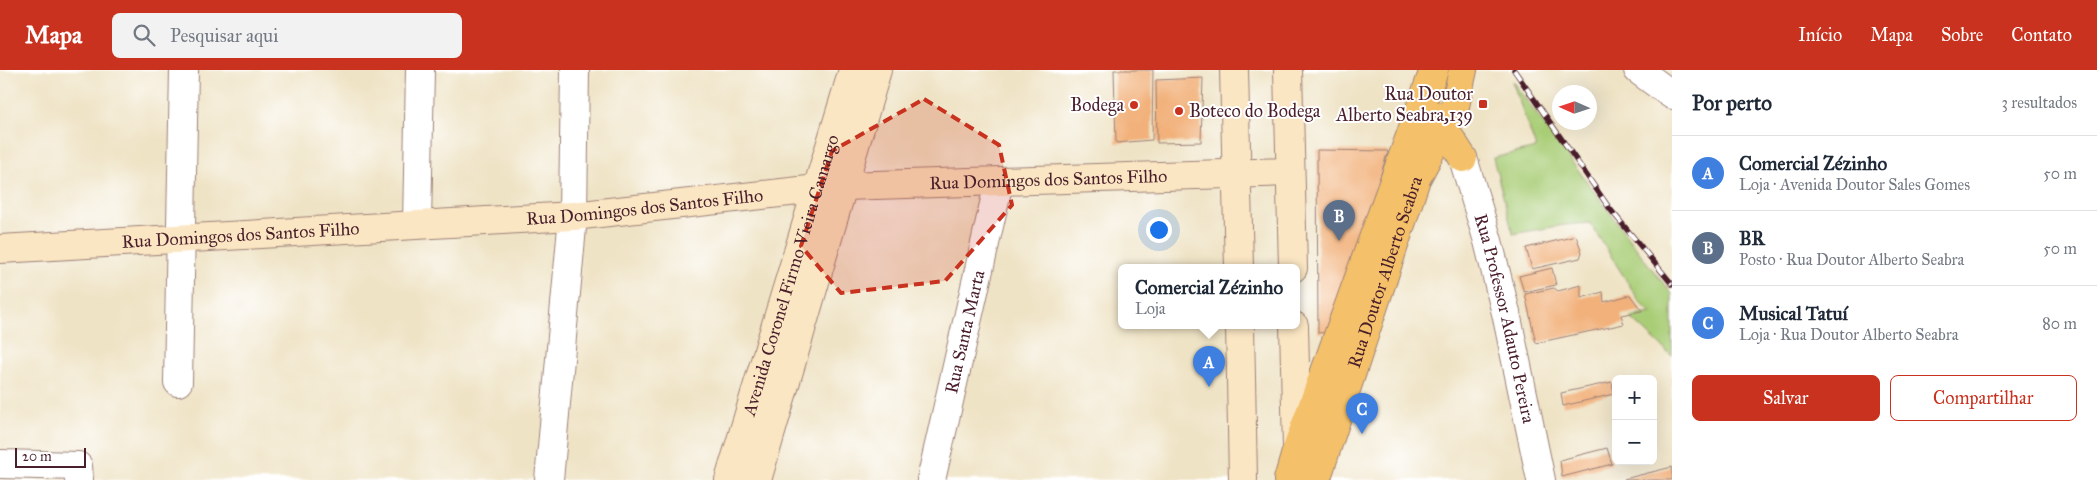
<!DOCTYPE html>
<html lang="pt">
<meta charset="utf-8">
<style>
body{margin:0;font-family:"IM FELL Great Primer",serif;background:#f2f2f3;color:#1f2937}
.controls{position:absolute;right:15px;bottom:15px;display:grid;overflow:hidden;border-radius:8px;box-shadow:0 5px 20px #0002}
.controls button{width:45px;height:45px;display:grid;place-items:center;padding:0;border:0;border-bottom:1px solid #e0e1e3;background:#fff;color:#1f2937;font:25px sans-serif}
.compass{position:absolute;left:1552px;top:15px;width:45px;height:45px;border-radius:50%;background:#fff;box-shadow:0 5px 20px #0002;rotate:273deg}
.scale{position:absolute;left:15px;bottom:12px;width:71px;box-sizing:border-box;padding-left:5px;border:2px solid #4a1f2b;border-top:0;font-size:14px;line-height:18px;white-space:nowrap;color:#4a1f2b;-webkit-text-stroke:4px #fff;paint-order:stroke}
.you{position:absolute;left:1158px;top:159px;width:18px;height:18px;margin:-12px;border:4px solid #fff;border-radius:50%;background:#1a73e8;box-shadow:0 0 0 8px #1a73e833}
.badge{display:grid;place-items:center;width:32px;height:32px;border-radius:50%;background:#c8321e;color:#fff;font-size:16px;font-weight:700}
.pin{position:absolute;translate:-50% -41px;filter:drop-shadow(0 1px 2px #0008)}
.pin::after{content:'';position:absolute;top:26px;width:18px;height:15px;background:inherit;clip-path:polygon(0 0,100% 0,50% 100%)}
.popup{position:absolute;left:1118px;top:194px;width:182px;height:65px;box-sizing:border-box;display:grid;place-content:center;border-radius:8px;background:#fff;filter:drop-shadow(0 1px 4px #0005);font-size:16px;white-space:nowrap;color:#747a83}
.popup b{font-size:19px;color:#1f2937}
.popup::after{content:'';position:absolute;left:50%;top:100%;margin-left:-10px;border:10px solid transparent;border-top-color:#fff}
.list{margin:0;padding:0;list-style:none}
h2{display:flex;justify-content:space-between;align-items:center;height:65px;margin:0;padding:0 20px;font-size:21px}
h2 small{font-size:16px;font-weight:400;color:#747a83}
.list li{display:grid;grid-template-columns:32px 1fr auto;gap:15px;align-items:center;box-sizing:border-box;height:75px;padding:0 20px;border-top:1px solid #e0e1e3}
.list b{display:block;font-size:19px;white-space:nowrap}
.list p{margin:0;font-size:16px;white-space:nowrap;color:#747a83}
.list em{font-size:16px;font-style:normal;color:#747a83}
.actions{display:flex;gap:10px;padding:15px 20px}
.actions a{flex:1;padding:11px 0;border:1px solid #c8321e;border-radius:8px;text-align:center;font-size:18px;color:#c8321e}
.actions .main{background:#c8321e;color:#fff}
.icon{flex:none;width:28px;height:28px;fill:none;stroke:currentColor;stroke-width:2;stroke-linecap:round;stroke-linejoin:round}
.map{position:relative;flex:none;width:1672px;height:410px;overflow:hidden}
header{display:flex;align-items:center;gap:30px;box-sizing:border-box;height:70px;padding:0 25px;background:#c8321e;color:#fff}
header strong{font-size:24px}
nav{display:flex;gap:28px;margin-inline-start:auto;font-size:18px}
.search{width:350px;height:45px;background:#f2f2f3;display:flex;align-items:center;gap:12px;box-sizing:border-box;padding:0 18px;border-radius:8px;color:#747a83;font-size:19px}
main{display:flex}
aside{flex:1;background:#fff}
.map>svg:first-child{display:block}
.green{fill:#a9cd76;stroke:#7a7650}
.building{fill:#f2b17a}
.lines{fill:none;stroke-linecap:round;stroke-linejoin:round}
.minor-casing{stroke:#9c8178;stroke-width:30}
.secondary-casing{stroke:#9c8178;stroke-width:30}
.primary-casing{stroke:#9c8178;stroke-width:30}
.minor{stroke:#fff;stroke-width:28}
.secondary{stroke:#fbe6c3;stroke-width:28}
.primary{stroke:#f4c16a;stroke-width:28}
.rail-casing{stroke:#4a1f2b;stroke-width:5.5}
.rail{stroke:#fff;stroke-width:4;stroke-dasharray:11;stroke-linecap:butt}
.marked{fill:#c8321e;fill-opacity:0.2;stroke:#c8321e;stroke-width:4;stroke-dasharray:10 6;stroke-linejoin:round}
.poi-dot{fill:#c8321e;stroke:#fff;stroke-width:2}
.labels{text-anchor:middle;stroke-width:4;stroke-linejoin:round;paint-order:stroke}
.poi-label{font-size:18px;fill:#4a1f2b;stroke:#fff;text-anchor:end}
.street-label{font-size:18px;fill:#4a1f2b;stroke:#fff}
</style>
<header>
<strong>Mapa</strong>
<div class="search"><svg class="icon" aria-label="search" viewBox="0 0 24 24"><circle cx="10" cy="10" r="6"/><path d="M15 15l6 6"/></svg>Pesquisar aqui</div>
<nav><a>Início</a><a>Mapa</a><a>Sobre</a><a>Contato</a></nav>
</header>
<main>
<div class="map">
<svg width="1672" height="410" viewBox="0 0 1672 410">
<rect width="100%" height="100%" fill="#fff"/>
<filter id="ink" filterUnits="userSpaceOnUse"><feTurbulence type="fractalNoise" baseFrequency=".02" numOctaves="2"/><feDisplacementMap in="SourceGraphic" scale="10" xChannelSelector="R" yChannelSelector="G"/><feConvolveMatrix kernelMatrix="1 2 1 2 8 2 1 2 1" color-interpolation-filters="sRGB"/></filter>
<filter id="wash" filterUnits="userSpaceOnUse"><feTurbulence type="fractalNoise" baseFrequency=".0096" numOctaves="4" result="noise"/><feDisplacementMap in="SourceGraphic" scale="20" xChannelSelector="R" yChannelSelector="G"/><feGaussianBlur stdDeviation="1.12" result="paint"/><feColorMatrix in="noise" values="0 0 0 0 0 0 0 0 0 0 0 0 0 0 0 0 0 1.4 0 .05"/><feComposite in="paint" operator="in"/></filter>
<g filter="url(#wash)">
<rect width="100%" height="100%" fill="#efe3c5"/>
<path class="green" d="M1512,11L1645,190L1672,224V286L1630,247L1651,243L1640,232L1590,153L1564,155L1513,164L1493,88L1536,78Z"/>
<g id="blocks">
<path class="building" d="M1114,0H1153L1152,70L1116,73Z
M1203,8L1201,72L1157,73L1156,10Z
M1317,80L1388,81L1332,262L1318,263Z
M1576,166L1582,182L1580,188L1532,199L1526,178Z
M1552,198L1556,215L1524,222L1519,206Z
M1581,215V228L1603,222L1604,232L1630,225L1642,241L1621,245L1624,254L1536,273L1525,224L1554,218L1558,221Z
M1612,312L1614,324L1563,336L1561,323Z
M1607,378L1612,394L1562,407L1560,390Z
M1672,397V410H1624V409Z"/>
</g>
</g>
<g filter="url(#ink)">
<use href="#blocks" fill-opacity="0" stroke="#9c8178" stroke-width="1"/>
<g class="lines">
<defs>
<g id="minor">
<path d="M1638,0L1672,25"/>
<path id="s1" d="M1463,88L1488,171L1506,243L1541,410"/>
<path d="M417,154L420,0"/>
<path d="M178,312L184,0"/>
<path d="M0,394L78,396L79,410"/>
<path d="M549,410L573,146L575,0"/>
<path id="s2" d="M931,410L999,112"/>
</g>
<g id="secondary">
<path d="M1234,0L1239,198"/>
<path d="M1288,0L1293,198"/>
<path id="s3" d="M0,179L573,146L844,116L1290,102"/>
<path d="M1240,256L1243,410"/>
<path d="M1294,256L1297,378"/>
<path id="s4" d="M729,410L853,0"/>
<path d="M757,410L877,0"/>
</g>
<g id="primary">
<path d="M1436,46L1463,88"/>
<path d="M1288,410L1297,379L1434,0"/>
<path id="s5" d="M1316,410L1416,109L1455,36L1463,0"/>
</g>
</defs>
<use href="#minor" class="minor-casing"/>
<use href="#secondary" class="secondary-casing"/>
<use href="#primary" class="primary-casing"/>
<use href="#minor" class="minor"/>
<use href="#secondary" class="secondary"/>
<use href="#primary" class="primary"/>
<defs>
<path id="rail" d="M1514,0L1610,139L1672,214"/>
</defs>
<use href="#rail" class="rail-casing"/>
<use href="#rail" class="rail"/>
</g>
</g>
<path class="marked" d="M924,29L999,75L1012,135L945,211L841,223L801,176L832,81Z"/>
<g class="poi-dot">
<rect x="1478" y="29" width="10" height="10" rx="2.5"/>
<circle cx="1134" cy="35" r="5"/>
<circle cx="1179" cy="41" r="5"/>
</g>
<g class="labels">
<g class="poi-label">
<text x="1473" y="30">Rua Doutor<tspan x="1473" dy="21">Alberto Seabra,139</tspan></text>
<text x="1124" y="41">Bodega</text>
<text x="1189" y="47" text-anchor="start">Boteco do Bodega</text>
</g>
<g class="street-label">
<text dy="6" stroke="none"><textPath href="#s3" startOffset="1051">Rua Domingos dos Santos Filho</textPath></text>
<text dy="6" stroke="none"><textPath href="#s3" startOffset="646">Rua Domingos dos Santos Filho</textPath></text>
<text dy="6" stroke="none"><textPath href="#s3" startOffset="241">Rua Domingos dos Santos Filho</textPath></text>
<text dy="6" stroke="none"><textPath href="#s5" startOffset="219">Rua Doutor Alberto Seabra</textPath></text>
<text dy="6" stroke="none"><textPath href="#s4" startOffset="214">Avenida Coronel Firmo Vieira Camargo</textPath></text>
<text dy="6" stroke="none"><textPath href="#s1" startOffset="166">Rua Professor Adauto Pereira</textPath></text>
<text dy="6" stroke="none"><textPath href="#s2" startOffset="152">Rua Santa Marta</textPath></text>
</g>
</g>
</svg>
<div class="controls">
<button>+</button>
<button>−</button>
</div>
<svg class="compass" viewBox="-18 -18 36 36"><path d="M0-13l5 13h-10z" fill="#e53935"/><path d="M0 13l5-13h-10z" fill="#747a83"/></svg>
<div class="scale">20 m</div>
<div class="you"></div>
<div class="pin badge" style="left:1209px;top:317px;background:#3f7fe0">A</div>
<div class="popup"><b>Comercial Zézinho</b>Loja</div>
<div class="pin badge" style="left:1339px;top:171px;background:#5c6f8a">B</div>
<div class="pin badge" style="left:1362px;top:364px;background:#3f7fe0">C</div>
</div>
<aside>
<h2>Por perto<small>3 resultados</small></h2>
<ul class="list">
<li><span class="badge" style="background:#3f7fe0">A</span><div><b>Comercial Zézinho</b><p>Loja · Avenida Doutor Sales Gomes</p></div><em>50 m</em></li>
<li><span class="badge" style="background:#5c6f8a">B</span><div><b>BR</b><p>Posto · Rua Doutor Alberto Seabra</p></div><em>50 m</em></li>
<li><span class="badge" style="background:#3f7fe0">C</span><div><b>Musical Tatuí</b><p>Loja · Rua Doutor Alberto Seabra</p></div><em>80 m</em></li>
</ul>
<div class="actions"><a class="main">Salvar</a><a>Compartilhar</a></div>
</aside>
</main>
